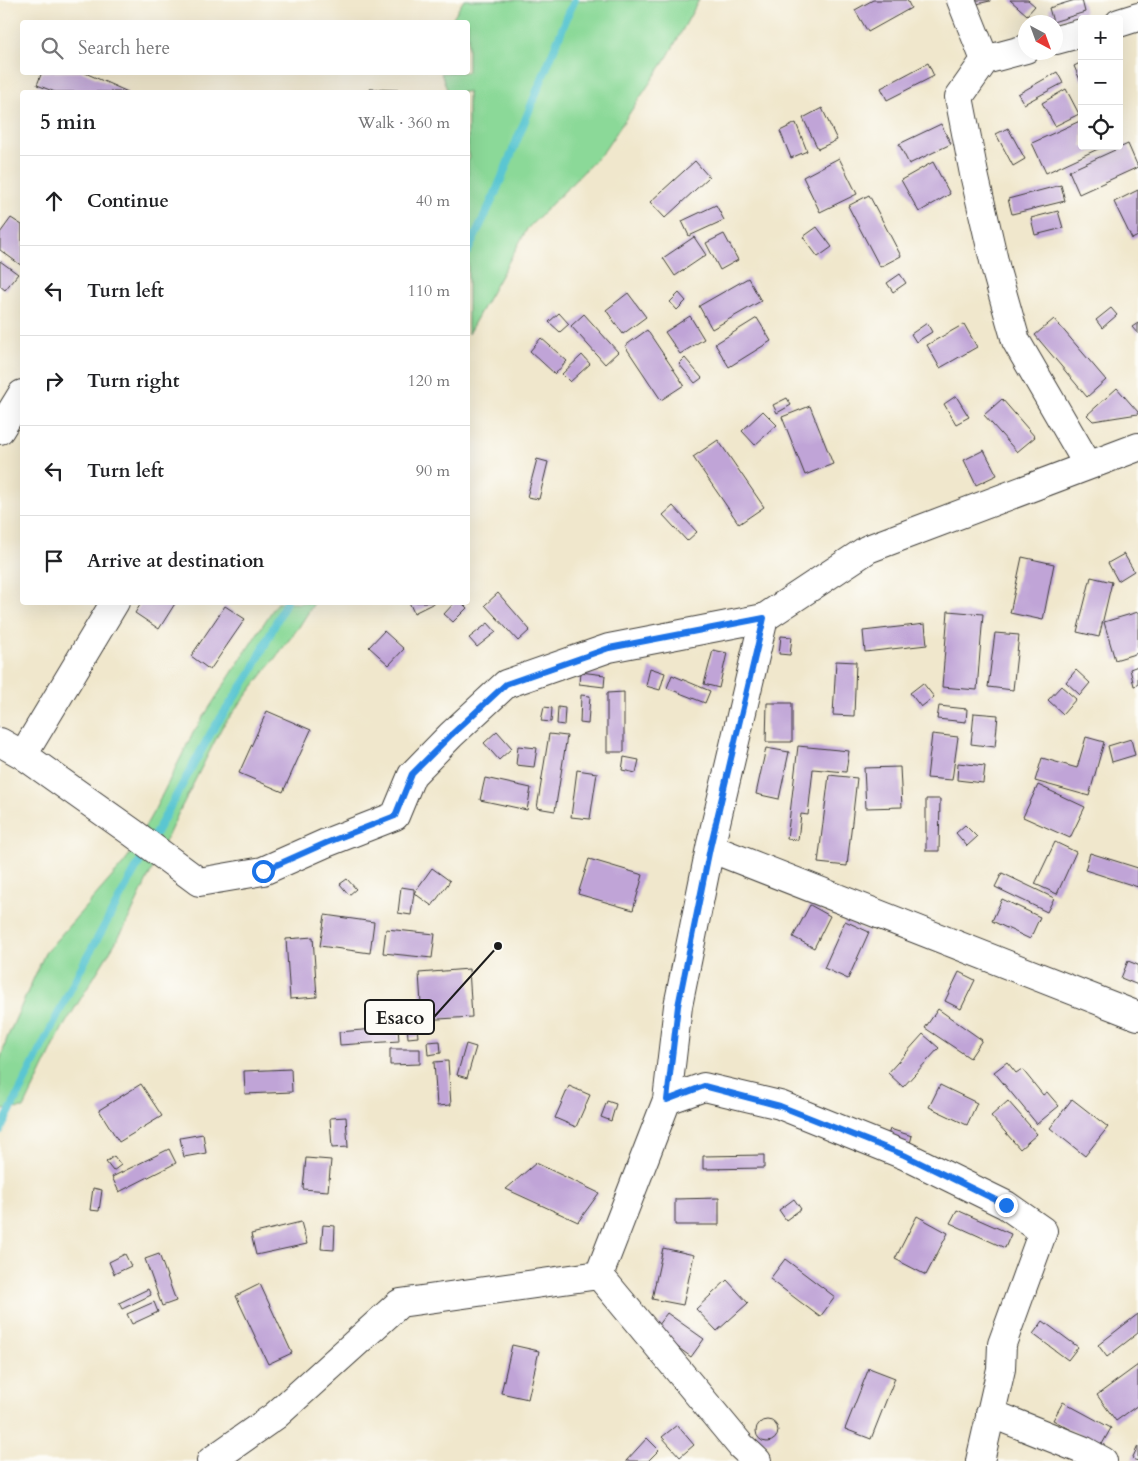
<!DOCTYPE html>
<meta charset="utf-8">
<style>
body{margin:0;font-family:Cardo,serif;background:#f2f2f2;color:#202124}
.controls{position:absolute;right:15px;top:15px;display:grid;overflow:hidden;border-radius:5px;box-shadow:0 5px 20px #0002}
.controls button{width:45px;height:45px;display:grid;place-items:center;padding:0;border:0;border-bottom:1px solid #e0e0e0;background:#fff;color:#202124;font:25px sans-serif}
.compass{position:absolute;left:1018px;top:15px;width:45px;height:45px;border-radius:50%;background:#fff;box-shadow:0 5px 20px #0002;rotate:139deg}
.stop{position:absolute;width:15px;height:15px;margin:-11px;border:4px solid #1a73e8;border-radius:50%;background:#fff}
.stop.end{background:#1a73e8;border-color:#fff;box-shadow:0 1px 5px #0008}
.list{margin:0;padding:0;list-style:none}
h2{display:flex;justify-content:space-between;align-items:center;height:65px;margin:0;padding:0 20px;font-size:21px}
h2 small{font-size:16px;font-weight:400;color:#757577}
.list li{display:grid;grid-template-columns:32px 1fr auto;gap:15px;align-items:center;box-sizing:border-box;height:90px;padding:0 20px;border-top:1px solid #e0e0e0}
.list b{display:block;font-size:19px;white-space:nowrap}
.list em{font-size:16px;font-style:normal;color:#757577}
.icon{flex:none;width:28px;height:28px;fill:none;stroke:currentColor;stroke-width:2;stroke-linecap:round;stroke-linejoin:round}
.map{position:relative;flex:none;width:1138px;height:1461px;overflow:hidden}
.search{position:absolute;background:#fff;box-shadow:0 5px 20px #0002;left:20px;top:20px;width:450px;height:55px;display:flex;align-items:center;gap:12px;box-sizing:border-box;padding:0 18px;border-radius:5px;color:#757577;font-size:19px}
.panel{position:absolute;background:#fff;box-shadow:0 5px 20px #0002;left:20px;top:90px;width:450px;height:515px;border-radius:5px}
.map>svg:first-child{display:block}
.green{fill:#8bd998;stroke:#547a5a}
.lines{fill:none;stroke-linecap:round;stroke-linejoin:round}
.stream{stroke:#5ac6d2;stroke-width:8}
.building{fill:#c0a4d7}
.street-casing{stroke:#3c3a36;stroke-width:30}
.street{stroke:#fff;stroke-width:28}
.route{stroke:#1a73e8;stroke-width:6}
.leader{fill:none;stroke:#1c1c1c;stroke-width:2}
.callout-dot{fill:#1c1c1c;stroke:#fdfcf7;stroke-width:2}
.callout{fill:#fdfcf7;stroke:#1c1c1c;stroke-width:2}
.callout-label{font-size:19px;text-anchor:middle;font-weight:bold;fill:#1c1c1c}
</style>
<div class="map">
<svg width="1138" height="1461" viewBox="0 0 1138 1461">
<rect width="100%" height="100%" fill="#fdfcf7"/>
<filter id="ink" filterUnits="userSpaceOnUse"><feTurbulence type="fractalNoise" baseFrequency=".02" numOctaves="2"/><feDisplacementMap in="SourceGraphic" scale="10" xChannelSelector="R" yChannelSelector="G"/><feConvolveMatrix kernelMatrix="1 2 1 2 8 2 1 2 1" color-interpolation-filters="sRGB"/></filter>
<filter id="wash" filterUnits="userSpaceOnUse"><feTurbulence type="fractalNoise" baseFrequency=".0096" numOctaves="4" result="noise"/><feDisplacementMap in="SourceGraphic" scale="20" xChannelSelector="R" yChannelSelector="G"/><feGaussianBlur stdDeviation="1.12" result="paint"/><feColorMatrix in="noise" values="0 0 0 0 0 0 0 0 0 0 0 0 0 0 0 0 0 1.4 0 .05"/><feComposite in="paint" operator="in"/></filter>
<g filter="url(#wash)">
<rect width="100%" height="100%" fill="#f0e7cc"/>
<path class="green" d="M464,0H699L668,56L604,151L527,229L468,334V161L470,157L468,150V92H448L441,73L468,72V22H450Z
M277,603H314L299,627L222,727L179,812L125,927L62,1029L24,1108L0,1110V1061L7,1038L45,953L125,862L155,809L193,733Z"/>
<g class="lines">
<path class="stream" d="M468,251L495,194L570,10L575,0
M0,1131L80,970L212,731L252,671L286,602"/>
</g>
<g id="blocks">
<path class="building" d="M873,0H907L911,8L868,32L855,10Z
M971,0H990V1L972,5Z
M1010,0H1028L1035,6L1027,15Z
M1075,0H1082L1085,12L1053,22L1049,8Z
M1082,62V80H1080L1074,66Z
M928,63L934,76L887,100L881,88Z
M42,72H83L128,92H55L37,85Z
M1057,72L1063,83L1024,104L1018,94Z
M370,89L400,90V92H370Z
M1066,89L1079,114L1055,126L1042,103Z
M822,108L837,140L818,149L803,118Z
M1082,120V146H1099L1100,148L1046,173L1032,143Z
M796,123L807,151L791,158L780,131Z
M941,124L951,144L909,164L899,144Z
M1008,128L1025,159L1013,166L996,134Z
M1128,144L1138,167L1079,194L1069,171Z
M839,158L857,194L820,212L803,177Z
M695,161L709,177L665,218L650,202Z
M933,162L950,194L919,212L901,180Z
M1061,185L1065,201L1012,214L1008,199Z
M1138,190V236L1132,239L1114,202Z
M869,195L901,256L880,267L848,206Z
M716,205L724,220L689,236L682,221Z
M1058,211L1063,228L1035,235L1031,218Z
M11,218L22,225V266L0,250V233Z
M817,227L832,247L818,257L803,237Z
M724,234L738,260L720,270L706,243Z
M694,237L706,255L675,276L663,258Z
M0,261L18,274L5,290L0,286Z
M900,274L906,283L893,292L887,283Z
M748,278L761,301L712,329L699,306Z
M628,293L646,317L623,334L606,310Z
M679,293L686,301L677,310L670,302Z
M1111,308L1117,315L1102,328L1096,320Z
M559,313L569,324L560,332L549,322Z
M584,314L618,352L605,364L571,326Z
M690,316L704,339L680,354L665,332Z
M757,318L771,341L729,367L715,344Z
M1054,319L1106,380L1087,397L1035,335Z
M927,323L932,332L916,342L911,334Z
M1138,323V334L1132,327Z
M964,324L977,347L940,368L927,345Z
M647,330L684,385L661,400L625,346Z
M541,338L567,361L555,374L530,351Z
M582,355L590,364L570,382L562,374Z
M685,358L702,378L695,383L679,364Z
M1117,388L1138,412V414L1093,421L1087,415Z
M956,396L969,417L956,424L944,404Z
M787,398L791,405L777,413L773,405Z
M1002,399L1035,437L1017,452L984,415Z
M810,406L833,464L805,475L782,417Z
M763,411L777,425L755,445L742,431Z
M718,440L764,507L739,524L693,457Z
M984,450L997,475L976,485L964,460Z
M537,459L548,462L539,499L527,497Z
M673,506L697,532L687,541L663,515Z
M1124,554L1134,571L1118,581L1108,563Z
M1022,557L1054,564L1043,620L1010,613Z
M1091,577L1112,582L1099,637L1077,632Z
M498,593L530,630L518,641L485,605Z
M142,602H176L159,629L135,613Z
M409,602H436L414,613Z
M455,602H461L467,608L453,622L444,614Z
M225,606L245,619L210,670L191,656Z
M948,611L983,614L977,690L942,687Z
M1138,612V653L1115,660L1104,622Z
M488,623L496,632L477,647L469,638Z
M925,624L927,645L865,652L863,631Z
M384,631L404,649L389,665L369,647Z
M995,633L1019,635L1013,690L988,687Z
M781,636L792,637L790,655L779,654Z
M713,650L727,653L719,688L704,684Z
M836,661L856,662L854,716L833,715Z
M1138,666V685L1134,686L1130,669Z
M650,668L665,673L660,690L646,686Z
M1076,670L1090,683L1080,695L1066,682Z
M580,672L605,675L604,687L579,684Z
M672,675L710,691L705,703L667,688Z
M923,683L934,697L921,707L910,693Z
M1061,686L1076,699L1063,714L1048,700Z
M624,692V752H607V693Z
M581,695L590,696L588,724L580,723Z
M767,703H792V742H766Z
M939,706L967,709L966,722L937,719Z
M544,707L552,708L551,722L541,721Z
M558,707L565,708L564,725L557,724Z
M267,711L311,730L283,792L239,773Z
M974,713L998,715L995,747L971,744Z
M497,731L512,748L499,760L484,743Z
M549,734L567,736L555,811L537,808Z
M932,734L958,737L952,780L927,778Z
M1086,737L1104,742L1089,796L1035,781L1042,758L1077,768Z
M1131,739L1135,755L1112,762L1108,746Z
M518,746L537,748L534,767L516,765Z
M798,746L849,751L846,772L813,769L808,815L801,814L798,840L787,839Z
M766,748L789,752L779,799L756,794Z
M624,757L639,760L636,773L622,770Z
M958,763L985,766L983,783L957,780Z
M900,767L902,807L866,808L864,768Z
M577,770L597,773L590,819L571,817Z
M829,775L857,778L847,866L818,863Z
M485,778L531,788L527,810L480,800Z
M1038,785L1085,807L1070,838L1023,817Z
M926,799H940L939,851H926Z
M965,825L977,837L967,846L956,833Z
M1055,842L1076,852L1057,894L1035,884Z
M1090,853L1138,868V887L1085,870Z
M589,859L643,875L633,910L578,894Z
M432,868L450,881L432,906L414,893L411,915L398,913L401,887L414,889V893Z
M1002,873L1054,898L1047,912L995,887Z
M347,879L356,889L349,895L340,884Z
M1002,899L1040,917L1030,939L992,921Z
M810,905L830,916L814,948L793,937Z
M325,915L374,922L370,953L320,946Z
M845,921L869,932L848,979L824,968Z
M386,929L435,934L432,958L383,953Z
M313,937L317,997L290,999L286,939Z
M1128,961L1138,965V985L1121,978Z
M469,969L472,1017L422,1020L419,973Z
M959,972L975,980L961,1009L945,1001Z
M415,1006L418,1037L408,1038L407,1022H398L397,1008Z
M938,1009L982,1040L970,1058L925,1028Z
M398,1027L399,1041L340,1045L339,1032Z
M923,1034L939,1048L903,1087L888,1073Z
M440,1041L441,1053L428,1055L427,1042Z
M466,1044L476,1047L467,1078L457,1075Z
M390,1049H420V1064L390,1065Z
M448,1061L451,1105L437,1106L434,1062Z
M1007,1062L1016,1073L1022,1069L1043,1095L1047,1092L1059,1106L1037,1124L994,1072Z
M291,1069L292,1092L245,1094L244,1071Z
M141,1084L162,1116L119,1142L99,1110Z
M940,1085L977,1103L967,1125L929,1107Z
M569,1086L590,1095L576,1127L555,1118Z
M1072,1099L1108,1127L1085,1156L1050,1128Z
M607,1101L616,1104L611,1121L601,1117Z
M1008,1101L1037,1134L1020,1149L991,1116Z
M346,1117L348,1147L332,1148L330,1118Z
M890,1129L912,1136L909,1147L886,1141Z
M203,1134L206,1153L184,1157L180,1138Z
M169,1149L176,1163L119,1192L112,1177Z
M764,1155V1168L703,1169V1156Z
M114,1156L121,1165L113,1171L106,1162Z
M306,1158L331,1160L328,1191L303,1189Z
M536,1163L599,1193L578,1222L506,1189Z
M93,1188L102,1190L99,1211L90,1210Z
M719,1198V1225H675V1199Z
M794,1199L801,1209L786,1220L779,1210Z
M957,1210L1011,1234L1005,1248L950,1223Z
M917,1216L948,1233L926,1275L895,1259Z
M301,1222L307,1244L256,1255L251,1234Z
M323,1225L335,1226L334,1250L321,1249Z
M663,1248L694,1255L683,1305L652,1299Z
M125,1254L131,1266L114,1274L109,1262Z
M159,1254L176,1301L162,1306L145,1259Z
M785,1259L835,1297L820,1317L770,1279Z
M727,1280L748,1303L717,1331L696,1309Z
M260,1284L292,1353L268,1364L236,1296Z
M148,1289L151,1295L122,1309L119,1303Z
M154,1302L158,1312L132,1324L127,1314Z
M667,1313L704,1339L691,1357L654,1330Z
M1138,1314V1333L1107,1357L1098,1345Z
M1043,1321L1078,1347L1068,1360L1033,1334Z
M512,1345L539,1351L528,1399L501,1393Z
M1138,1365V1405L1116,1421L1097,1395Z
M869,1368L895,1378L871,1439L845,1429Z
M1063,1402L1111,1428L1101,1446L1053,1420Z
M756 1431a11 11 0 1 1 22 0a11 11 0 1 1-22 0Z
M677,1425L694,1445L680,1457L662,1437Z
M647,1438L659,1450L648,1461H626Z
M1138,1446V1461L1132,1459Z"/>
</g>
</g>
<g filter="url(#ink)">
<use href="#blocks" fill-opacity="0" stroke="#3c3a36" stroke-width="1"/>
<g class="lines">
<defs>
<path id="street" d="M961,0L985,60L1026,49
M1119,23L1138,17
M1056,40L1082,33
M985,60L959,97L974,174L997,274L1016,341L1088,465
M0,430L22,394
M0,742L23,755L133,833L199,882L263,871L326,843L395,816L412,775L451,735L506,684L609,648L764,618L868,549L1138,447
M23,755L115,602
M710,848L1138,1016
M667,1100L704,1087L780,1105L904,1155L1006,1205L1043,1231L1002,1344L1001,1369L980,1461
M599,1275L667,1100L678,1006L710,848L764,618
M599,1275L741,1446L757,1461
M990,1413L1085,1451L1103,1461
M211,1461L275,1416L400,1303L599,1275"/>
</defs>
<use href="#street" class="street-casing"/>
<use href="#street" class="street"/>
</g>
</g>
<g class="lines" filter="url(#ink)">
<path class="route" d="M263,871L326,843L395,816L412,774L451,735L506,684L609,648L764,618L710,848L678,1006L667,1100L704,1086L780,1106L904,1155L1006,1205"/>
</g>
<path class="leader" d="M498 946L434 1017"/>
<circle class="callout-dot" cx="498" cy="946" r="5"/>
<rect class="callout" x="365" y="1000" width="69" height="34" rx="5"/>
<g class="callout-label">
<text x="400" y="1024">Esaco</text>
</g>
</svg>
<div class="controls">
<button>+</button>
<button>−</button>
<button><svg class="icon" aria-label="locate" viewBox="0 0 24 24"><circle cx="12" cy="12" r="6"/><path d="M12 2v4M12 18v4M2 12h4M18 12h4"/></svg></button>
</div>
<svg class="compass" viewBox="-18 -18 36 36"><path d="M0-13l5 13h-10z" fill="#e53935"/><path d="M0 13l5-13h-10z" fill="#757577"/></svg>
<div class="stop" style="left:263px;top:871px"></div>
<div class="stop end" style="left:1006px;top:1205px"></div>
<div class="search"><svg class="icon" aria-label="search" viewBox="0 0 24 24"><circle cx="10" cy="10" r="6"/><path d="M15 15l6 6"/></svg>Search here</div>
<section class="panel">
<h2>5 min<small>Walk · 360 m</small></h2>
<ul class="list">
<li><svg class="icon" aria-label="ahead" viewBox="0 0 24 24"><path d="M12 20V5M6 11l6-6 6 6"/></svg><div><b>Continue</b></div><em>40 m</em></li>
<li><svg class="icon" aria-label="left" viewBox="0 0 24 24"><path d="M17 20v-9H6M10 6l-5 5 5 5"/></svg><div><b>Turn left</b></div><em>110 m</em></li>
<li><svg class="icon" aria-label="right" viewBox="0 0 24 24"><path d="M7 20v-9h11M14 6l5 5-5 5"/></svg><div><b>Turn right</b></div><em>120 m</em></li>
<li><svg class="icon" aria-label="left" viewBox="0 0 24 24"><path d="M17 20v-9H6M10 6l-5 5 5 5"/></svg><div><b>Turn left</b></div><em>90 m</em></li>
<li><svg class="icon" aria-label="arrive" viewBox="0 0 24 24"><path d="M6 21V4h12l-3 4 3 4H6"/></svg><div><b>Arrive at destination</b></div></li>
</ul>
</section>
</div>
